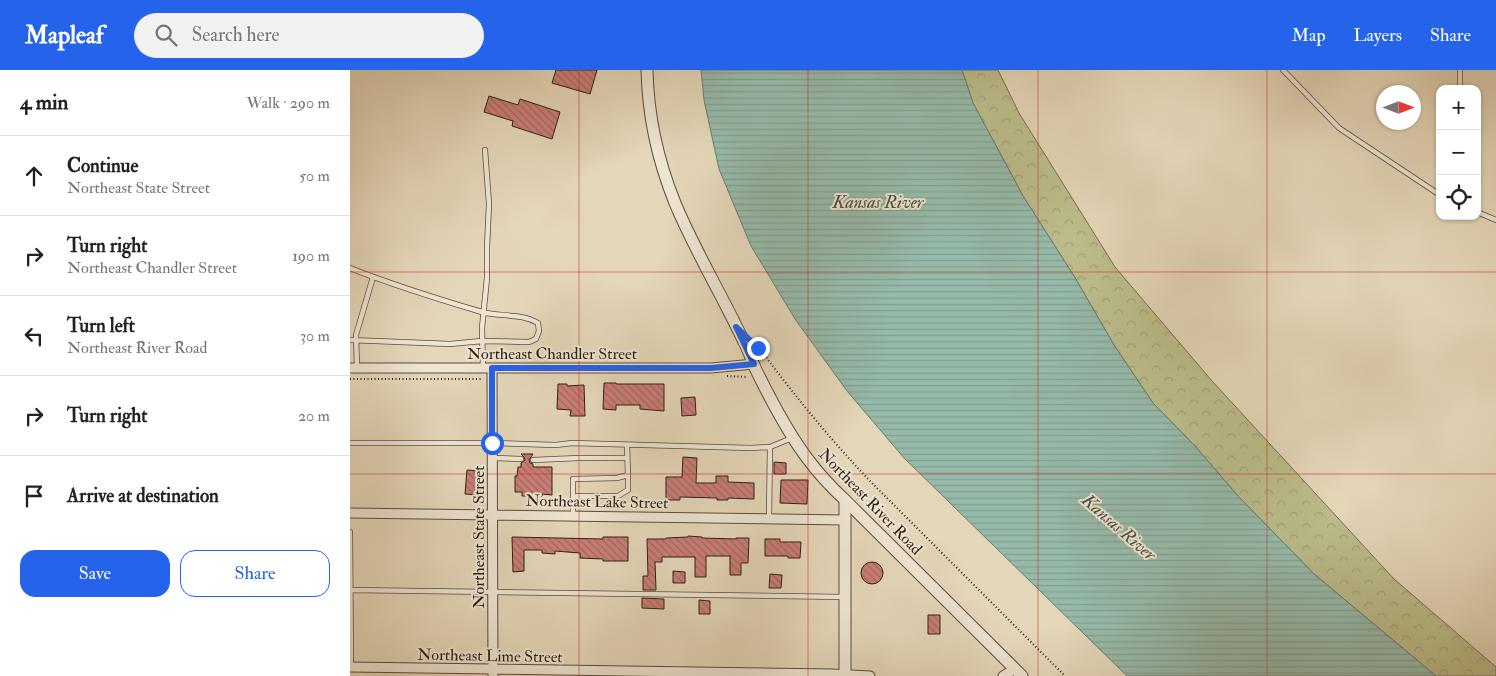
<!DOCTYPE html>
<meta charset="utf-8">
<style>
body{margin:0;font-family:"IM FELL Double Pica",serif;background:#f2f2f2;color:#222}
.controls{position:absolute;right:15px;top:15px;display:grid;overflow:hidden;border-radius:10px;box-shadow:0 1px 4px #0004}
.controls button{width:45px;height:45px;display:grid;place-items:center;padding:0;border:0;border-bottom:1px solid #e0e0e0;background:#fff;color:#222;font:25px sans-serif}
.compass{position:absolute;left:1026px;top:15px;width:45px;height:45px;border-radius:50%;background:#fff;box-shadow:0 1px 4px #0004;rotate:90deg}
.stop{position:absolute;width:15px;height:15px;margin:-11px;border:4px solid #2563eb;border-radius:50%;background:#fff}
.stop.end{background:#2563eb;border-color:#fff;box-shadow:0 1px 5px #0008}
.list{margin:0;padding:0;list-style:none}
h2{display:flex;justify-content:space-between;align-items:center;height:65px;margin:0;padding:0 20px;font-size:21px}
h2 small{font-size:16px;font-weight:400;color:#767676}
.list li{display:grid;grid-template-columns:32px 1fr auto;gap:15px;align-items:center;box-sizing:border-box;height:80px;padding:0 20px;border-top:1px solid #e0e0e0}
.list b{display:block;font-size:19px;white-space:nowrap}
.list p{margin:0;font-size:16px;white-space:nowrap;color:#767676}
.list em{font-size:16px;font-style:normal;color:#767676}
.actions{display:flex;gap:10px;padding:15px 20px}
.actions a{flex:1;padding:11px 0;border:1px solid #2563eb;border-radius:15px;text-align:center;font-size:18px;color:#2563eb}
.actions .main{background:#2563eb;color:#fff}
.icon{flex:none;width:28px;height:28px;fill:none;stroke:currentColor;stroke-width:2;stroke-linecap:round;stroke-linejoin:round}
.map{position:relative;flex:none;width:1146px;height:606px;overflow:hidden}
header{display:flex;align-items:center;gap:30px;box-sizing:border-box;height:70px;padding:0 25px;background:#2563eb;color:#fff}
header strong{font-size:24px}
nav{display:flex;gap:28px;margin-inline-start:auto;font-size:18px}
.search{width:350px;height:45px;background:#f2f2f2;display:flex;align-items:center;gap:12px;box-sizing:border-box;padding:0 18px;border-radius:28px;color:#767676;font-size:19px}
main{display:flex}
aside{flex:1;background:#fff}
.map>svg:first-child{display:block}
.forest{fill:url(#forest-crowns);stroke:#746e50}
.water{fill:url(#water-rules);stroke:#6c7c6f}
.building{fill:url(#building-back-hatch);stroke:#2e1f17}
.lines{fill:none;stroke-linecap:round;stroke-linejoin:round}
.service-casing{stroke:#5c4d3f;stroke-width:6}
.minor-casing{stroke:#5c4d3f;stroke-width:11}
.tertiary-casing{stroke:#5c4d3f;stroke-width:13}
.path{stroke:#2e1f17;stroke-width:2;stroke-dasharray:1 2.5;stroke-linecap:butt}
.service{stroke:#ede4d1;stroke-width:4.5}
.minor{stroke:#ede4d1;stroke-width:9}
.tertiary{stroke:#ede4d1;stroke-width:11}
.route{stroke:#2563eb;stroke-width:6}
.grid{fill:none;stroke:#d62828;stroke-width:1;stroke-opacity:0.55}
.labels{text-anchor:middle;stroke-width:4;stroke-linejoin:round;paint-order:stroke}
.street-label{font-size:16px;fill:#2e1f17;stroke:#ede4d1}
.water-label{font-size:18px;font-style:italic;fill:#4d4e43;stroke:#ede4d1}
</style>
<header>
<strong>Mapleaf</strong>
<div class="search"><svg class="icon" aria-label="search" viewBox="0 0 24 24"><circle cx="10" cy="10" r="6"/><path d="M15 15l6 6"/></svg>Search here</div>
<nav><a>Map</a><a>Layers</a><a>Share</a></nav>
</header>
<main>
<aside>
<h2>4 min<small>Walk · 290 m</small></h2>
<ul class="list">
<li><svg class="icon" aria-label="ahead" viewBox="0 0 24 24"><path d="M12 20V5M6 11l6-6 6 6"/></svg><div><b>Continue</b><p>Northeast State Street</p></div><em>50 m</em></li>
<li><svg class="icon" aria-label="right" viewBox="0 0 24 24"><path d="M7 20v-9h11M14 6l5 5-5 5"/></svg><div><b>Turn right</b><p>Northeast Chandler Street</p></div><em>190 m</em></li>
<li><svg class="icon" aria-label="left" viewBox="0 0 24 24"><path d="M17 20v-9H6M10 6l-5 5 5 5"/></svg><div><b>Turn left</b><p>Northeast River Road</p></div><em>30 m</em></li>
<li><svg class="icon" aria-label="right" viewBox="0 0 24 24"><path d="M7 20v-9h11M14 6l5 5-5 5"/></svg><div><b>Turn right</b></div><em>20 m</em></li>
<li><svg class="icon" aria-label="arrive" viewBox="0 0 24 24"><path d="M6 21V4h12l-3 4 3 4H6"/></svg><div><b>Arrive at destination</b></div></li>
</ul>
<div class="actions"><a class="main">Save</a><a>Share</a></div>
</aside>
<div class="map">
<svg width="1146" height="606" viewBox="0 0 1146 606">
<defs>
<pattern id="forest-crowns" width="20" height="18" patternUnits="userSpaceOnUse" patternTransform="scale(1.25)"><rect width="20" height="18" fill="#bbbc8a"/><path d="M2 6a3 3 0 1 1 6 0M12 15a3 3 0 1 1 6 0" fill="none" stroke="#a1a176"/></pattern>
<pattern id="water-rules" width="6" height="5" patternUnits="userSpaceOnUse" patternTransform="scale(1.25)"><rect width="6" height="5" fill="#96baaa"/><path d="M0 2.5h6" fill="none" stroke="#829f92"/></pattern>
<pattern id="building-back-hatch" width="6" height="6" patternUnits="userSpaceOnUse" patternTransform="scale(1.25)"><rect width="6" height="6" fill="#ca7e76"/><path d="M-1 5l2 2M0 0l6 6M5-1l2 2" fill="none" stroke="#a46760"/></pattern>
</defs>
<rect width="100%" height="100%" fill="#e4d6b8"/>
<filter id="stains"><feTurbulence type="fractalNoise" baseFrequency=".004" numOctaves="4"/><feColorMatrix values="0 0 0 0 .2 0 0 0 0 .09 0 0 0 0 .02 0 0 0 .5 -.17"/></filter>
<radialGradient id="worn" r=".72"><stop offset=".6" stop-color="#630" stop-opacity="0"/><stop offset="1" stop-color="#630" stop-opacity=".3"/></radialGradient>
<path class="forest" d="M612,0H648L669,43L765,197L862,311L1044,509L1146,597V606H1086L964,504L888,426L845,376L803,333L764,275L724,206L673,126L623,33Z"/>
<path class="water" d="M351,0H612L623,33L673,126L724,206L764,275L803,333L845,376L888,426L964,504L1086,606H777L554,388L497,321L445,249L401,176L369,99L354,30Z"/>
<path class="building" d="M206,0H247L240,24L202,13Z
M139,26L168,35L170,29L210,42L202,69L162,56L163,51L134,42Z
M254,313H266V314H314V341L290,339V335H266V340L253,339Z
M208,314H217V316L234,315L235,346H220L221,340L207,339Z
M345,327L346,345L332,346L331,328Z
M171,384H183L179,390L180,393L183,394V397H202V425L192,424V426H172V422H165V406H167L168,397H171V393L175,390L174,387Z
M333,387L347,388L346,413H366V406H378V412L404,413V429L378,428V430H367V428L330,427V430H316V407H332Z
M424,392L436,393V404H424Z
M117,400L131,401L130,425L115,424Z
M431,410H458L457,434L430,433Z
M338,466L352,467V468L386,469V468H399L398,493H391V505H380V486H356V507H345V487H312V492H305L306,520H293V506H298L297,469H316V468L338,467Z
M162,467L253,469V467H278V491H253V489L230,488V483L205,481V484L192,483V480H174V501L163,502Z
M415,469H430V472H451L450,488H438V486H415Z
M511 503a11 11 0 1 1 22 0a11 11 0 1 1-22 0Z
M323,501L335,502V513H323Z
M420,504L432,505L431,518H419Z
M292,528L314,529V539L292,538Z
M349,530L360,531V544H349Z
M578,545H590V564H578Z"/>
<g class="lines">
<defs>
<path id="service" d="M933,0L989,58L1090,125
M1110,19V0
M1127,142L1146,150
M0,198C43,215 88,229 132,242C150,247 171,243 188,253L189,261L186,269L179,272L132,271L100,274L0,270
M7,298L6,265L23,207
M133,298L132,258L137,208V177L139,134L135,80
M0,373H142L206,375L222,373L401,378L420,377L442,368
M143,388L171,389
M183,390L229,388H277
M223,430L227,426H268L278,420V405
M223,446V409L267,408L278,405L277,375
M419,449L420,377
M0,462L1,597
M1,520L495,527"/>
<path id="minor" d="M0,298H361L404,294
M142,298L143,606
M0,443L495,450
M0,597L483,604L520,606
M653,606L665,599"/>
<path id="tertiary" d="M297,0C298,45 308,91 325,133C345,181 372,225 394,272C400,283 403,295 409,306C423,334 438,363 457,388C468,403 481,417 495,430L672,606
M495,430V606"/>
</defs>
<use href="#service" class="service-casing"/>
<use href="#minor" class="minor-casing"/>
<use href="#tertiary" class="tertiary-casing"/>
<path class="path" d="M410,279C444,325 480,369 520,411L715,606
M377,306L398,307
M0,309H133"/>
<use href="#service" class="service"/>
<use href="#minor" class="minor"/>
<use href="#tertiary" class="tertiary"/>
</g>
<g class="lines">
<path class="route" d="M142,373V298H361L404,294L386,257L408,278"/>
</g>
<path class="grid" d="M229,0V606M458,0V606M688,0V606M917,0V606M0,202H1146M0,404H1146"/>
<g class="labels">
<g class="street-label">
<text x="202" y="289">Northeast Chandler Street</text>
<text transform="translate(247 431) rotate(1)" y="6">Northeast Lake Street</text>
<text transform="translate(521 431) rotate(46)" y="6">Northeast River Road</text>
<text transform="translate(128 467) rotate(-90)" y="6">Northeast State Street</text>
<text transform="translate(140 585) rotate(1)" y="6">Northeast Lime Street</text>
</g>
<g class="water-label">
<text x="528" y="138">Kansas River</text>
<text transform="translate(769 457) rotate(41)" y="6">Kansas River</text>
</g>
</g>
<rect width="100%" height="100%" filter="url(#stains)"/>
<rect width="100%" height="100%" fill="url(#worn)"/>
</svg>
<div class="controls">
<button>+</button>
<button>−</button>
<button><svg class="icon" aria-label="locate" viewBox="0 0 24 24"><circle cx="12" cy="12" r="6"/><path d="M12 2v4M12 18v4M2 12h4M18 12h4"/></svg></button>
</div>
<svg class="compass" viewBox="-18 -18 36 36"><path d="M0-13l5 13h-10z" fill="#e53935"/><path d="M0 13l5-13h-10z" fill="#767676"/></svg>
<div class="stop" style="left:142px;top:373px"></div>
<div class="stop end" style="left:408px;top:278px"></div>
</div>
</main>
